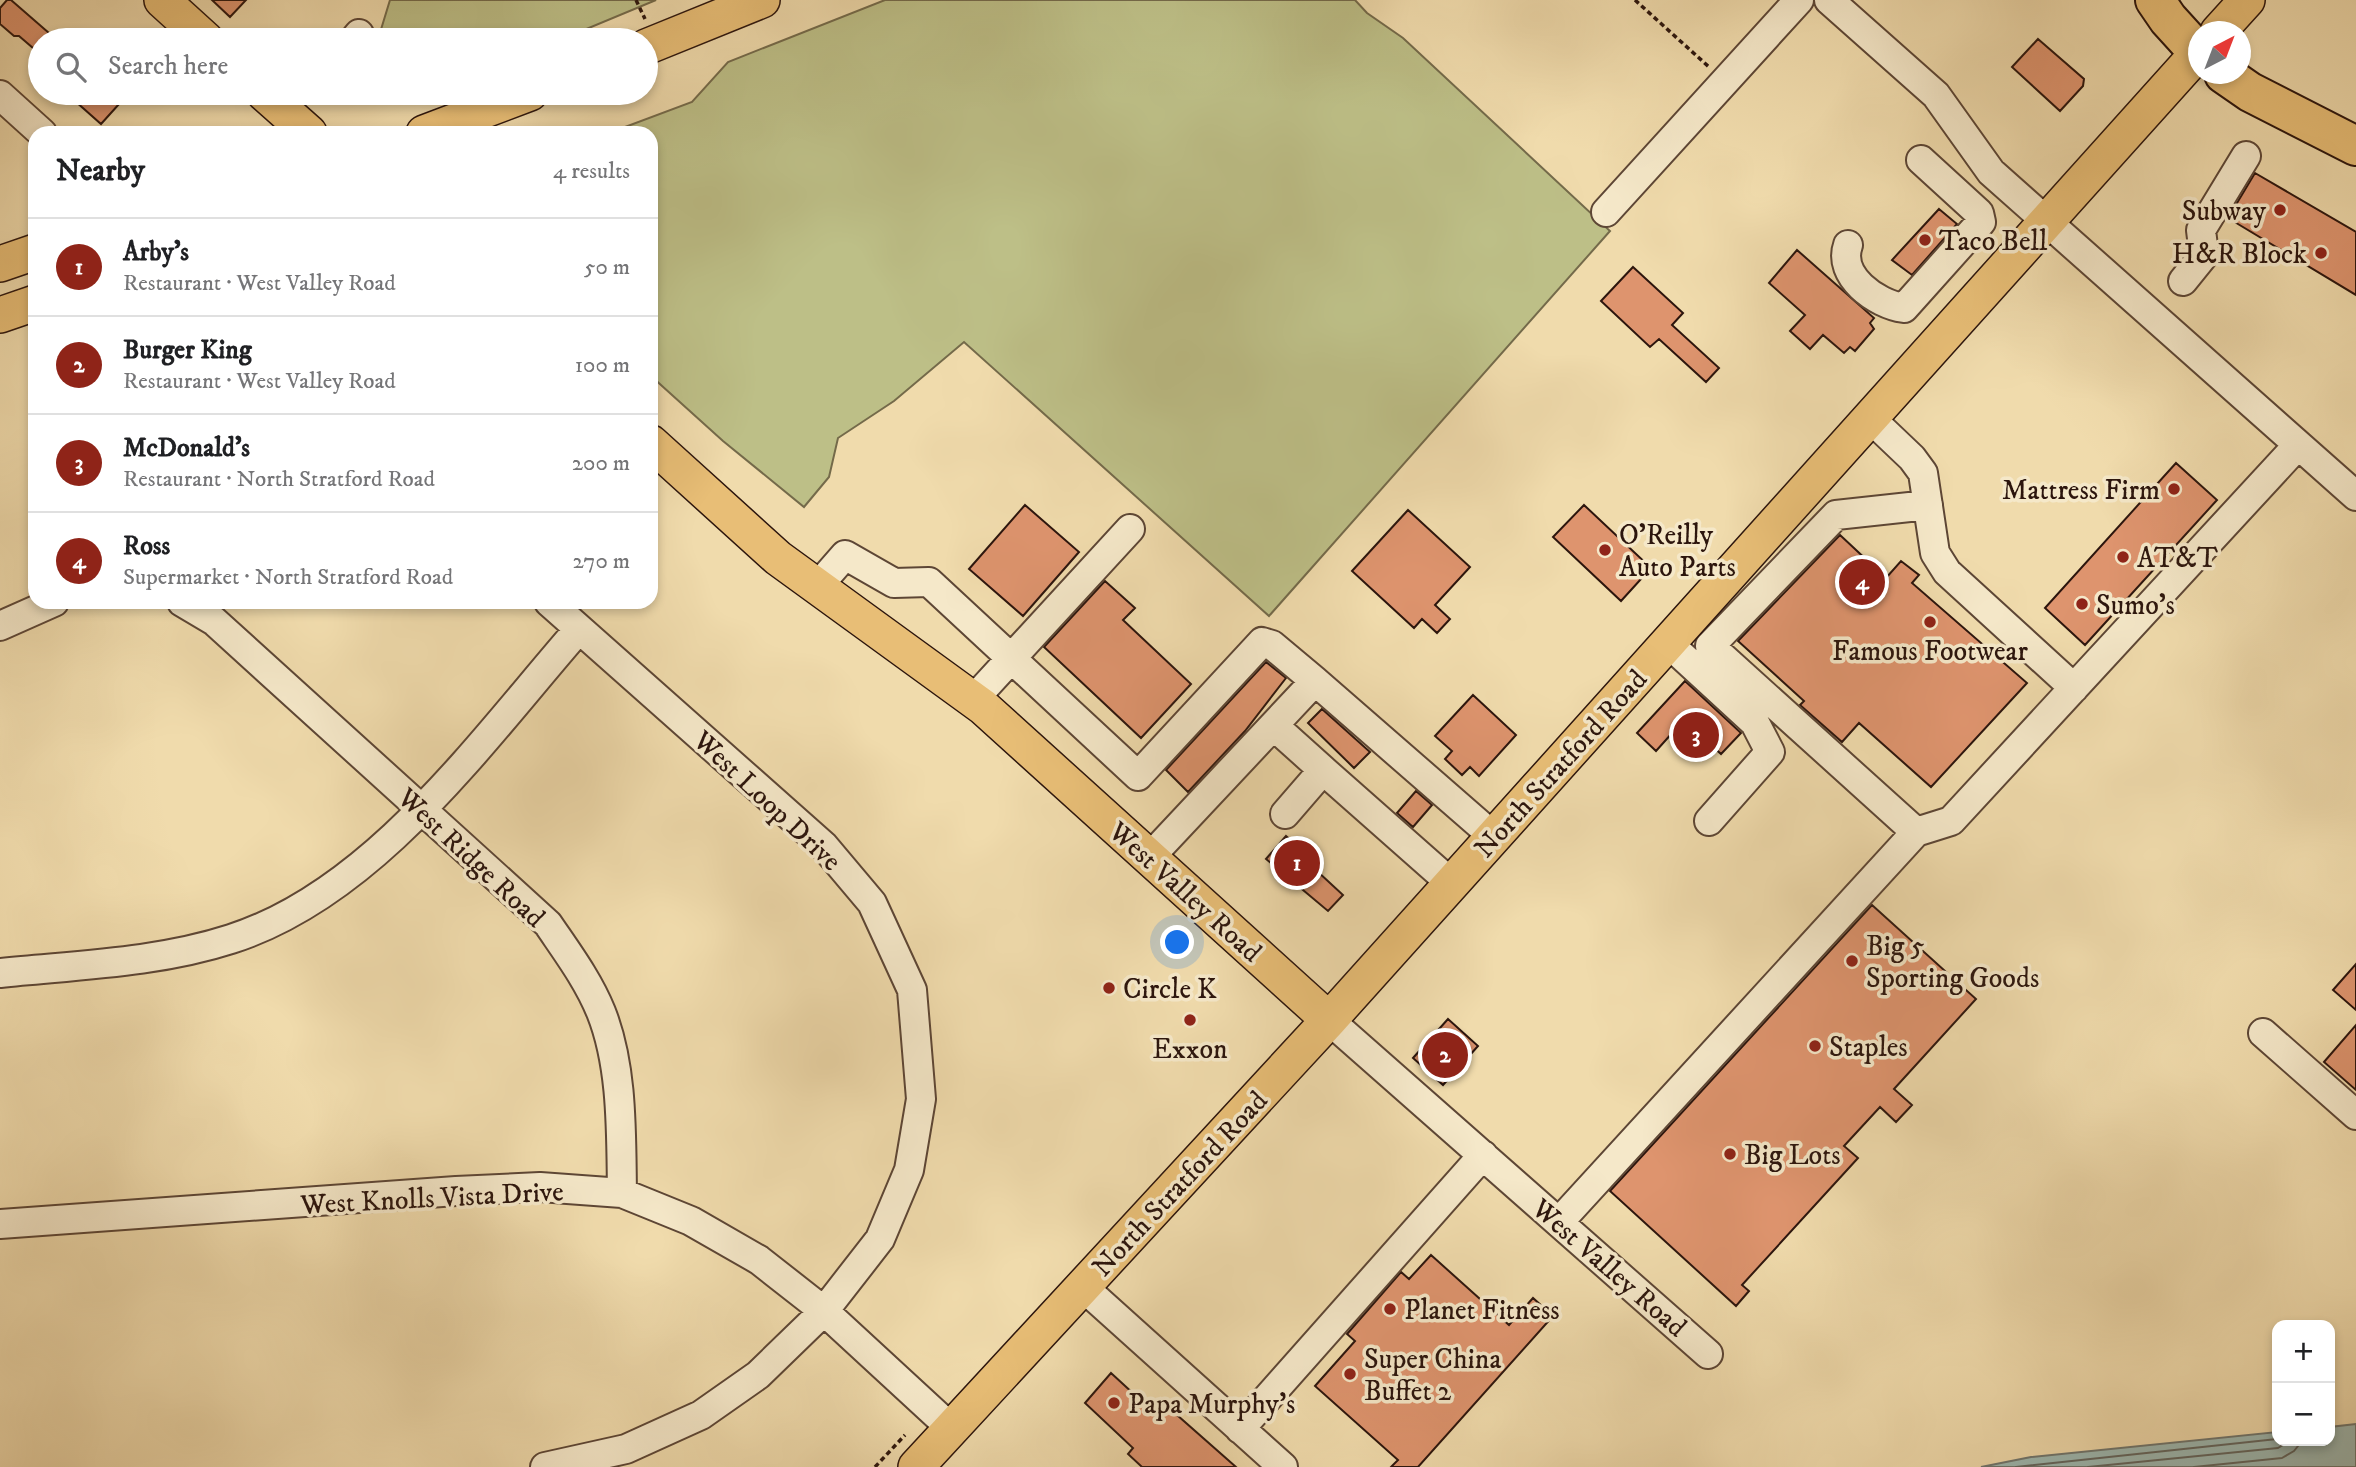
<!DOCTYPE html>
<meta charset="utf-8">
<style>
body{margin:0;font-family:"IM FELL DW Pica",serif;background:#f2f2f2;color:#202124}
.controls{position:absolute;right:21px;bottom:21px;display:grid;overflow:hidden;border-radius:14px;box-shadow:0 4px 10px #0003}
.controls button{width:63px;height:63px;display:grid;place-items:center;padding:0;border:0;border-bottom:2px solid #e0e0e0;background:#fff;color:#202124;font:35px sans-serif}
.compass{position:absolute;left:2188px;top:21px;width:63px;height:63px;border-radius:50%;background:#fff;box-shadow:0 4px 10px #0003;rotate:42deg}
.you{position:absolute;left:1178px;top:943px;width:24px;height:24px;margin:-18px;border:5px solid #fff;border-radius:50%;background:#1a73e8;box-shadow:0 0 0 10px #1a73e833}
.badge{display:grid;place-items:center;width:46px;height:46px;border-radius:50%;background:#8f2418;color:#fff;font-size:23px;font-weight:700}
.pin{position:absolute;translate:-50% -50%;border:4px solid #fff;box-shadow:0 2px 7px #0006}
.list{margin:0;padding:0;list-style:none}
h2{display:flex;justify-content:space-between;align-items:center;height:91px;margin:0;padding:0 28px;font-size:30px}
h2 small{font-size:23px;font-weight:400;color:#757577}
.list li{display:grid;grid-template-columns:46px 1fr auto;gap:21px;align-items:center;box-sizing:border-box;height:98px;padding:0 28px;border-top:2px solid #e0e0e0}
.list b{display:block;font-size:26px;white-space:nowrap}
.list p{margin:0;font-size:23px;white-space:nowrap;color:#757577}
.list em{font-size:23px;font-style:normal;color:#757577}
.icon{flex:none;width:38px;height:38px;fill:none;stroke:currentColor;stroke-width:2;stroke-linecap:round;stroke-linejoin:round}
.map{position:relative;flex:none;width:2356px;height:1467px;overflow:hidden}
.search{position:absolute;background:#fff;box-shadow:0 4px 10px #0003;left:28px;top:28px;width:630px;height:77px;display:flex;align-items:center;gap:18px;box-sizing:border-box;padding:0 24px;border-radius:38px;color:#757577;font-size:26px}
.panel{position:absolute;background:#fff;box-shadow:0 4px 10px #0003;left:28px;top:126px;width:630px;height:483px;border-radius:21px}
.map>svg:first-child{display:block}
.green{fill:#bdbf87;stroke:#746a4a;stroke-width:2}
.water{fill:#9db9b2;stroke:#707770;stroke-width:2}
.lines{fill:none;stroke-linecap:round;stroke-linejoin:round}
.shore{stroke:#646760;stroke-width:2}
.building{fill:#de946e;stroke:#2c150d;stroke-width:2}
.minor-casing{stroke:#5d4635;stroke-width:32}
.major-casing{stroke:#2c150d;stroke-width:38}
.highway-casing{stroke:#2c150d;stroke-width:42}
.path{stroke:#2c150d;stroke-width:3.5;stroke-dasharray:5 3.5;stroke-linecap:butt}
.minor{stroke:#f5e8c9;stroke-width:28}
.major{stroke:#e8be76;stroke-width:35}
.highway{stroke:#e8be76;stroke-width:38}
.poi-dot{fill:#8f2418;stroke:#f5e8c9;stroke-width:2.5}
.labels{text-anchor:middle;stroke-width:7;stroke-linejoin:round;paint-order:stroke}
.poi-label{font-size:28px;fill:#2c150d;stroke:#f5e8c9;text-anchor:start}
.street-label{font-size:28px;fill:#2c150d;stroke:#f5e8c9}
</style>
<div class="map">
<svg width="2356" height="1467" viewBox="0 0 2356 1467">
<rect width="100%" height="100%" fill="#f0dbac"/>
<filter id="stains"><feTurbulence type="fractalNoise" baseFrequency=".00286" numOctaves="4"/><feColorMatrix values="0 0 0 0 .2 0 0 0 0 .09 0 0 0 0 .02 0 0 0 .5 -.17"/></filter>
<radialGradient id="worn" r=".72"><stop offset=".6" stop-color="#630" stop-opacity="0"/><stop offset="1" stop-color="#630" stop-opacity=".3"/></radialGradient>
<path class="green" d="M390,0H656L560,40H385L379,36Z
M885,0H1355L1367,13L1403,38L1610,231L1269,616L964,342L894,401L838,438L829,477L804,507L723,441L651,376V133H609L692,102L728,62Z"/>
<path class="water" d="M2356,1424V1467H1981L2031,1457L2277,1432V1441H2330V1427Z"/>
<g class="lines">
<path class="shore" d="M2016,1467L2277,1439
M2088,1467L2278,1448L2290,1441
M2194,1467L2282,1458L2294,1451L2302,1441"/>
</g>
<path class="building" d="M7,0H11L57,40H40V54L19,36H14L0,24V8Z
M212,0H246L230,17Z
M2038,39L2084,79L2083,86L2060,111L2012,67Z
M66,93H129L101,124Z
M2255,173L2356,232V295L2228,218Z
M1939,209L1957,224L1912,275L1892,260Z
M1797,250L1874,318L1870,323L1874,329L1855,351L1850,347L1844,353L1823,335L1810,349L1790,331L1805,315L1769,283Z
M1633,267L1683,313L1672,325L1719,368L1706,382L1659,339L1650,347L1601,301Z
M2176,463L2217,500L2085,645L2045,608Z
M1025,505L1079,552L1023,616L969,569Z
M1584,505L1651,568L1621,601L1553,537Z
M1408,510L1470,567L1435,605L1450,619L1437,633L1422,619L1414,628L1352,571Z
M1840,535L1886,578L1901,561L1919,575L1912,583L2027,683L1931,787L1859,723L1842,742L1800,705L1804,701L1738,641Z
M1105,581L1135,608L1123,620L1191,684L1141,738L1044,647Z
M1266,662L1286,678L1245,731L1188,792L1166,770Z
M1685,681L1741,733L1721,754L1694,729L1692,732L1682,722L1656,751L1637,733Z
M1473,695L1516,735L1479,776L1470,767L1462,775L1445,759L1452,751L1435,736Z
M1322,709L1370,752L1354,768L1308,723Z
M1416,791L1432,805L1413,827L1397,813Z
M1286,836L1320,865L1317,871L1343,895L1328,911L1266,859Z
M1872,905L1976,999L1894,1089L1912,1105L1896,1122L1880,1107L1844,1146L1858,1158L1742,1285L1749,1291L1736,1306L1610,1191Z
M2356,964V1010L2333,990Z
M1448,1019L1478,1046L1443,1085L1413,1058Z
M2356,1025V1090L2324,1062Z
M1431,1255L1509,1325L1533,1298L1553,1316L1418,1467H1391L1398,1460L1315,1386L1355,1341L1347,1334L1401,1272L1409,1279Z
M1111,1373L1160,1418L1169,1408L1236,1467H1142L1128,1454L1133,1448L1085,1403Z"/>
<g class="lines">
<defs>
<path id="minor" d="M1829,0L1936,95L1991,172L2356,496
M354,40L359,34
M0,95L42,133
M1606,212L1799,0
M1848,245C1837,276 1876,304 1904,308L1981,222L1979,213L1921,160
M2183,281L2204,255L2201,230L2246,156
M1870,418L1912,458L1923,473L1935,553L1947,572L2074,688
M817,587L845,555L894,583L929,582L1138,776L1262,642L1272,645L1315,681L1149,858
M182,602L214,621L548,924C567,952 588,980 601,1012C623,1067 621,1134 622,1193
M0,626L54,602
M1668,643L1755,723L1770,752L1709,821
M1315,681L1494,837
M973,700L1130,529
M1274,726L1323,770
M1285,814L1323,770L1452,884
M1916,832L1710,646L1836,515L1928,505
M0,973C77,965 157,963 231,939C375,893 482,740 579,629
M1329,1020L1708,1354
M2263,1033L2356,1115
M1559,1222L1916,832L1951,821L2298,445
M0,1224L456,1191L540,1187L622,1193L691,1221L759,1260L824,1311L952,1429
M1083,1287L1283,1467
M1240,1429L1483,1155
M545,1467L626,1449L701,1415L758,1375L824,1311L880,1239L909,1170L921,1099L912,990L872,903L824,846L549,602"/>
<path id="major" d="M162,0L206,40
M2218,32L2247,0
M646,47L762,0
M264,93L309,133
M424,133L530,93
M0,264L35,252
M0,315L35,303
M651,443L778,558L983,707L1329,1020
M916,1467L1329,1020L2198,53"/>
<path id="highway" d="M2155,0L2168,19L2198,52
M2224,74L2250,92L2356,146"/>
</defs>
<use href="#minor" class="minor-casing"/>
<use href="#major" class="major-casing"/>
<use href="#highway" class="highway-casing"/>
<path class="path" d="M636,0L645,19
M1635,0L1709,67
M875,1467L905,1435"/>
<use href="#minor" class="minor"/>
<use href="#major" class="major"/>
<use href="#highway" class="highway"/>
</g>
<g class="poi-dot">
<circle cx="2280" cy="210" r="7"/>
<circle cx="1925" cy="240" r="7"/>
<circle cx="2321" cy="253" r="7"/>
<circle cx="2174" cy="489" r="7"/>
<circle cx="1605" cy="550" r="7"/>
<circle cx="2123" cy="557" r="7"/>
<circle cx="2082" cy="604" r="7"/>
<circle cx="1930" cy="622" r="7"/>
<circle cx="1852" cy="961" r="7"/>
<circle cx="1109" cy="988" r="7"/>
<circle cx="1190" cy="1020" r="7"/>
<circle cx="1815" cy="1046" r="7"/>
<circle cx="1730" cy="1154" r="7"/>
<circle cx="1390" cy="1309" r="7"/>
<circle cx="1350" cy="1374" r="7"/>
<circle cx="1114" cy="1403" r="7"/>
</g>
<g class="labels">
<g class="poi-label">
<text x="2266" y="220" text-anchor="end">Subway</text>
<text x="1939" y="250">Taco Bell</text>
<text x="2307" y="263" text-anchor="end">H&amp;R Block</text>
<text x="2160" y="499" text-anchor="end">Mattress Firm</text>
<text x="1619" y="544">O'Reilly<tspan x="1619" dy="32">Auto Parts</tspan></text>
<text x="2137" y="567">AT&amp;T</text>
<text x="2096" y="614">Sumo's</text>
<text x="1930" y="660" text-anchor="middle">Famous Footwear</text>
<text x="1866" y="955">Big 5<tspan x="1866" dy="32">Sporting Goods</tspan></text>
<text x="1123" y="998">Circle K</text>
<text x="1829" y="1056">Staples</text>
<text x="1190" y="1058" text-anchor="middle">Exxon</text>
<text x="1744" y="1164">Big Lots</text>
<text x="1404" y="1319">Planet Fitness</text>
<text x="1364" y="1368">Super China<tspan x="1364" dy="32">Buffet 2</tspan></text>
<text x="1128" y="1413">Papa Murphy's</text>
</g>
<g class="street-label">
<text transform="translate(1560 763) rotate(-48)" y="10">North Stratford Road</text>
<text transform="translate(768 800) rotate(43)" y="10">West Loop Drive</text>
<text transform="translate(472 857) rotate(43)" y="10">West Ridge Road</text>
<text transform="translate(1186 891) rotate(42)" y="10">West Valley Road</text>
<text transform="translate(1179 1183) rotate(-47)" y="10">North Stratford Road</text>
<text transform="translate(432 1197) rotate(-3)" y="10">West Knolls Vista Drive</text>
<text transform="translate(1610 1267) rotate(41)" y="10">West Valley Road</text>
</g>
</g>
<rect width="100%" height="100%" filter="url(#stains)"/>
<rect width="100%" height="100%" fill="url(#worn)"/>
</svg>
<div class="controls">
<button>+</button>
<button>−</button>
</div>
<svg class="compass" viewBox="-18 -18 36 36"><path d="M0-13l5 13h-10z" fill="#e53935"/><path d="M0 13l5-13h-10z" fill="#757577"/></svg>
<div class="you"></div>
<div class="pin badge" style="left:1297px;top:863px">1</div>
<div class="pin badge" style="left:1445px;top:1055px">2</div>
<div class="pin badge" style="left:1696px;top:735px">3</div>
<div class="pin badge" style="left:1862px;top:582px">4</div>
<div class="search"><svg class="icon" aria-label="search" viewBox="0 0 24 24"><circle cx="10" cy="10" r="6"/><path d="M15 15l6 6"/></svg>Search here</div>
<section class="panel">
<h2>Nearby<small>4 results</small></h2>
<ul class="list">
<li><span class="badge">1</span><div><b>Arby's</b><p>Restaurant · West Valley Road</p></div><em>50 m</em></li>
<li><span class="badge">2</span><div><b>Burger King</b><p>Restaurant · West Valley Road</p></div><em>100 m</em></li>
<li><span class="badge">3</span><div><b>McDonald's</b><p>Restaurant · North Stratford Road</p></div><em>200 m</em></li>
<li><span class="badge">4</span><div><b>Ross</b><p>Supermarket · North Stratford Road</p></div><em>270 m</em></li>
</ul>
</section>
</div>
